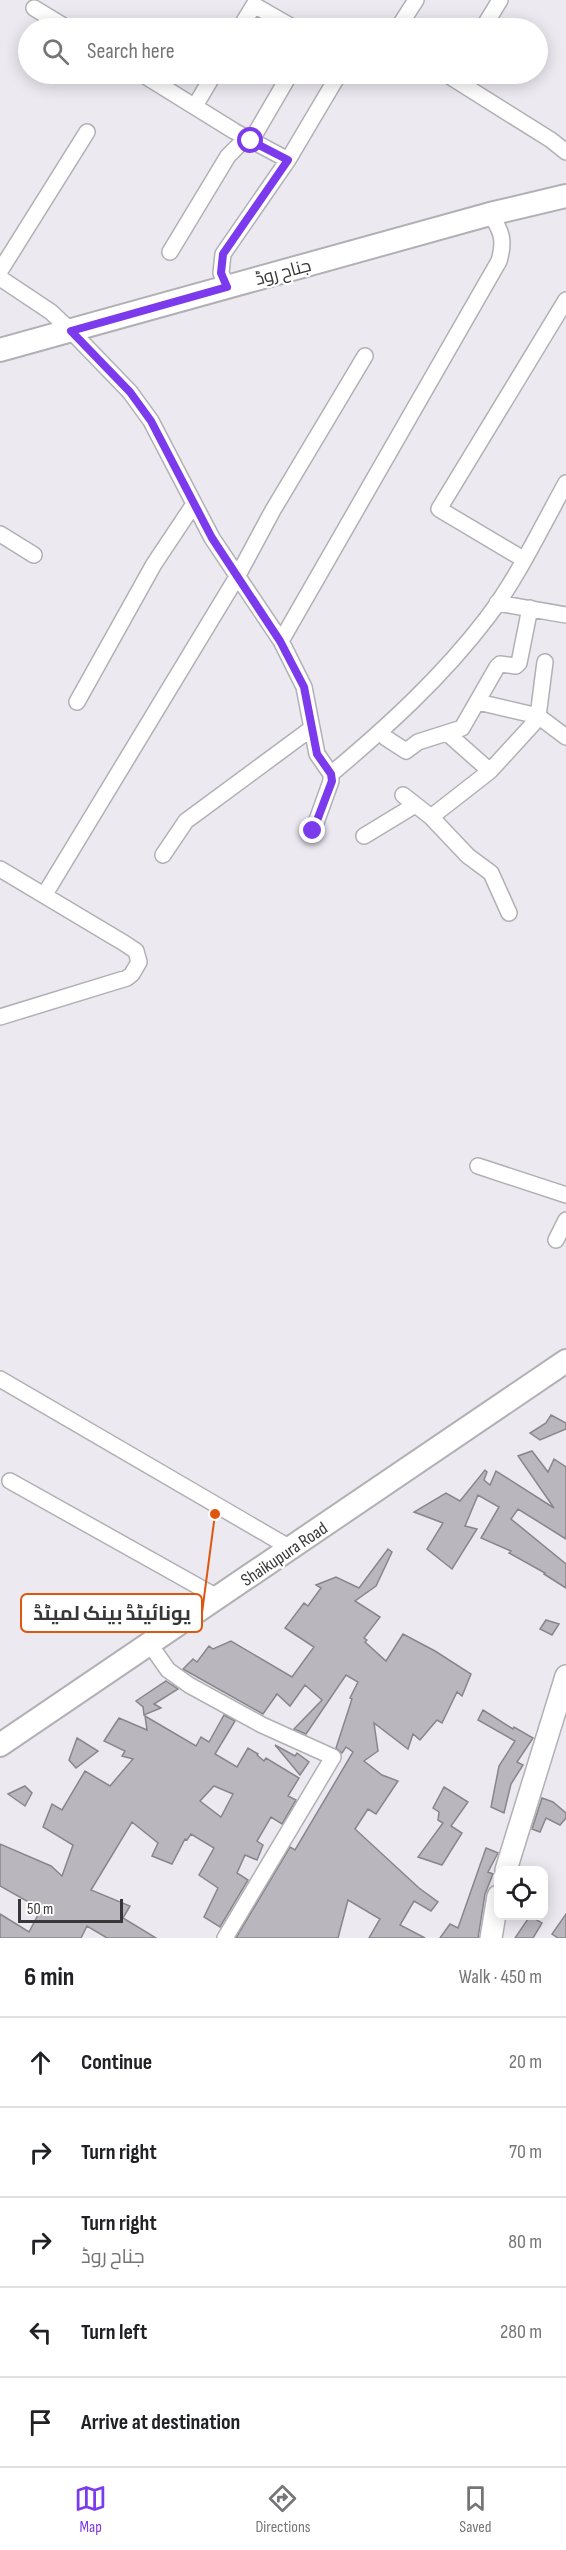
<!DOCTYPE html>
<meta charset="utf-8">
<style>
body{margin:0;font-family:"Sofia Sans Condensed",Cairo,sans-serif;background:#f2f2f2;color:#202124}
.controls{position:absolute;right:18px;bottom:18px;display:grid;overflow:hidden;border-radius:12px;box-shadow:0 3px 15px #0003}
.controls button{width:54px;height:54px;display:grid;place-items:center;padding:0;border:0;border-bottom:2px solid #e0e0e0;background:#fff;color:#202124;font:30px sans-serif}
.scale{position:absolute;left:18px;bottom:15px;width:105px;box-sizing:border-box;padding-left:6px;border:3px solid #373638;border-top:0;font-size:16px;line-height:21px;white-space:nowrap;color:#373638;-webkit-text-stroke:4px #fff;paint-order:stroke}
.stop{position:absolute;width:18px;height:18px;margin:-14px;border:4px solid #7c3aed;border-radius:50%;background:#fff}
.stop.end{background:#7c3aed;border-color:#fff;box-shadow:0 2px 6px #0008}
.list{margin:0;padding:0;list-style:none}
h2{display:flex;justify-content:space-between;align-items:center;height:78px;margin:0;padding:0 24px;font-size:26px}
h2 small{font-size:20px;font-weight:400;color:#757577}
.list li{display:grid;grid-template-columns:39px 1fr auto;gap:18px;align-items:center;box-sizing:border-box;height:90px;padding:0 24px;border-top:2px solid #e0e0e0}
.list b{display:block;font-size:22px;white-space:nowrap}
.list p{margin:0;font-size:20px;white-space:nowrap;color:#757577}
.list em{font-size:20px;font-style:normal;color:#757577}
.icon{flex:none;width:33px;height:33px;fill:none;stroke:currentColor;stroke-width:2;stroke-linecap:round;stroke-linejoin:round}
.map{position:relative;flex:none;width:566px;height:1938px;overflow:hidden}
.search{position:absolute;background:#fff;box-shadow:0 3px 15px #0003;left:18px;right:18px;top:18px;height:66px;display:flex;align-items:center;gap:15px;box-sizing:border-box;padding:0 21px;border-radius:33px;color:#757577;font-size:22px}
.sheet{height:528px;background:#fff}
nav{display:flex;justify-content:space-around;align-items:center;box-sizing:border-box;height:84px;border-top:2px solid #e0e0e0;background:#fff;font-size:16px;color:#757577}
nav a{display:grid;justify-items:center;gap:3px}
nav .on{color:#7c3aed}
.map>svg:first-child{display:block}
.building{fill:#b9b7bd;stroke:#88868b;stroke-width:1.5;fill-rule:evenodd}
.lines{fill:none;stroke-linecap:round;stroke-linejoin:round}
.street-casing{stroke:#b1b0b5;stroke-width:18}
.secondary-casing{stroke:#b1b0b5;stroke-width:24}
.primary-casing{stroke:#b1b0b5;stroke-width:26}
.street{stroke:#fff;stroke-width:15}
.secondary{stroke:#fff;stroke-width:21}
.primary{stroke:#fff;stroke-width:22}
.route{stroke:#7c3aed;stroke-width:8}
.labels{text-anchor:middle;stroke-width:4.5;stroke-linejoin:round;paint-order:stroke}
.street-label{font-size:18px;fill:#373638;stroke:#fff}
.leader{fill:none;stroke:#df570e;stroke-width:2}
.callout-dot{fill:#df570e;stroke:#fff;stroke-width:2}
.callout{fill:#fff;stroke:#df570e;stroke-width:2}
.callout-label{font-size:20px;text-anchor:middle;font-weight:bold;fill:#373638}
</style>
<div class="map">
<svg width="566" height="1938" viewBox="0 0 566 1938">
<rect width="100%" height="100%" fill="#eceaf0"/>
<path class="building" d="M551,1415L566,1423V1429L540,1440L530,1433L546,1423Z
M532,1451L548,1472L554,1459L566,1467V1539L518,1509L511,1519L566,1564V1588L544,1574L545,1573L509,1553L511,1551L481,1538L499,1507L478,1495L465,1526L477,1529L452,1569L427,1549L443,1523L414,1512L446,1493L460,1501L485,1470L487,1472L484,1480L490,1485L496,1471L554,1508L518,1456Z
M388,1549L392,1552L376,1586L355,1601L380,1617L364,1638L367,1640L365,1642L386,1661L403,1634L435,1651L471,1674L462,1696L457,1692L442,1723L437,1720L420,1740L413,1734L408,1749L374,1723L378,1751L364,1761L382,1775L398,1781L376,1814L368,1809L355,1829L419,1888L438,1902L431,1911L414,1901L400,1925L425,1938H369L380,1919L348,1900L338,1938H236L290,1847L295,1850L353,1752L346,1747L342,1753L336,1748L352,1699L350,1698L358,1682L346,1675L306,1734L294,1729L322,1700L305,1685L290,1706L277,1694L263,1714L183,1669L193,1659L197,1662L209,1646L213,1649L231,1641L292,1677L314,1647L285,1628L304,1603L308,1606L321,1588L316,1585L336,1577L359,1588Z
M546,1620L559,1624L552,1635L540,1629Z
M166,1681L178,1689L154,1704L161,1708L144,1715L143,1707L136,1701Z
M483,1710L513,1729L514,1727L533,1738L517,1762L523,1765L511,1784L504,1813L491,1807L499,1766L515,1741L478,1720Z
M224,1715L235,1721L215,1754L237,1767L248,1748L258,1754L257,1755L264,1761L266,1758L299,1778L288,1796L296,1800L282,1824L271,1817L257,1841L263,1845L257,1860L245,1855L237,1873L248,1880L220,1927L204,1917L218,1888L199,1875L214,1848L191,1834L187,1840L185,1839L172,1864L152,1856L158,1843L132,1822L91,1890L130,1906L123,1918L156,1938H107L87,1926L81,1938H0V1914L29,1932L41,1909L0,1886V1844L51,1866L62,1876L73,1845L43,1827L52,1804L62,1810L85,1771L110,1786L133,1759L122,1756L125,1751L104,1741L119,1718L147,1730L145,1716L196,1746L201,1737L209,1742ZM214,1786L233,1794L221,1817L200,1801Z
M77,1738L98,1751L76,1768L69,1760Z
M275,1745L295,1756L297,1753L309,1762L300,1775Z
M25,1786L32,1793L25,1806L8,1794Z
M444,1787L468,1802L451,1826L462,1833L442,1865L418,1857L443,1823L438,1820L439,1812L433,1808Z
M542,1798L553,1802L566,1813V1818L560,1825L546,1818L540,1832L532,1829Z
M486,1848L498,1853L488,1872L493,1874L485,1894L478,1938H440L450,1924L458,1928Z
M566,1914V1938H558L552,1934Z
M530,1916L542,1923L533,1938H515Z"/>
<g class="lines">
<defs>
<path id="street" d="M34,8L67,28
M240,28L254,5L294,28
M398,28L416,0
M483,28L500,0
M142,74L234,131L288,160
M449,76L551,140L566,152
M195,106L214,74
M170,252L228,156L241,143L251,141L290,74
M0,271L87,132
M0,278L51,312L71,331L130,392L151,421L212,538L281,641L304,687L317,754L331,774V781L313,831
M227,287L221,273L223,254L288,160L339,74
M0,534L34,555
M523,559L439,509L566,300
M497,603L566,615
M281,641L499,261C505,241 502,231 490,214
M77,702L154,564L194,504
M478,702L538,716L566,737
M381,732L386,738L406,751L418,742L462,728L497,667L500,664L516,666L519,663L530,608
M447,733L490,771
M331,774C387,727 442,677 487,618C518,577 541,528 566,483
M403,795L431,817L468,856L491,873L509,913
M431,817L490,771L533,724L538,716L545,662
M364,836L415,805
M163,855L186,821L312,728
M0,869L124,943L136,951L139,962L132,974L127,978L0,1017
M45,894L237,577L273,510L365,356
M478,1166L566,1195
M556,1240L566,1220
M0,1379L292,1549
M10,1481L219,1598
M156,1653L168,1670L189,1685L262,1725L333,1757L225,1938"/>
<path id="secondary" d="M506,1870L566,1676
M491,1938L498,1896"/>
<path id="primary" d="M0,350L490,214L566,196
M0,1745L566,1361"/>
</defs>
<use href="#street" class="street-casing"/>
<use href="#secondary" class="secondary-casing"/>
<use href="#primary" class="primary-casing"/>
<use href="#street" class="street"/>
<use href="#secondary" class="secondary"/>
<use href="#primary" class="primary"/>
</g>
<g class="lines">
<path class="route" d="M251,141L288,160L223,254L221,273L227,287L71,331L130,392L151,421L212,538L280,641L304,687L317,754L331,774L332,781L313,831"/>
</g>
<g class="labels">
<g class="street-label">
<text transform="translate(283 272) rotate(-15)" y="6">جناح روڈ</text>
<text transform="translate(284 1554) rotate(-34)" y="6">Shaikupura Road</text>
</g>
</g>
<path class="leader" d="M215 1514L202 1613"/>
<circle class="callout-dot" cx="215" cy="1514" r="6"/>
<rect class="callout" x="21" y="1594" width="181" height="38" rx="6"/>
<g class="callout-label">
<text x="112" y="1620">یونائیٹڈ بینک لمیٹڈ</text>
</g>
</svg>
<div class="controls">
<button><svg class="icon" aria-label="locate" viewBox="0 0 24 24"><circle cx="12" cy="12" r="6"/><path d="M12 2v4M12 18v4M2 12h4M18 12h4"/></svg></button>
</div>
<div class="scale">50 m</div>
<div class="stop" style="left:251px;top:141px"></div>
<div class="stop end" style="left:313px;top:831px"></div>
<div class="search"><svg class="icon" aria-label="search" viewBox="0 0 24 24"><circle cx="10" cy="10" r="6"/><path d="M15 15l6 6"/></svg>Search here</div>
</div>
<section class="sheet">
<h2>6 min<small>Walk · 450 m</small></h2>
<ul class="list">
<li><svg class="icon" aria-label="ahead" viewBox="0 0 24 24"><path d="M12 20V5M6 11l6-6 6 6"/></svg><div><b>Continue</b></div><em>20 m</em></li>
<li><svg class="icon" aria-label="right" viewBox="0 0 24 24"><path d="M7 20v-9h11M14 6l5 5-5 5"/></svg><div><b>Turn right</b></div><em>70 m</em></li>
<li><svg class="icon" aria-label="right" viewBox="0 0 24 24"><path d="M7 20v-9h11M14 6l5 5-5 5"/></svg><div><b>Turn right</b><p>جناح روڈ</p></div><em>80 m</em></li>
<li><svg class="icon" aria-label="left" viewBox="0 0 24 24"><path d="M17 20v-9H6M10 6l-5 5 5 5"/></svg><div><b>Turn left</b></div><em>280 m</em></li>
<li><svg class="icon" aria-label="arrive" viewBox="0 0 24 24"><path d="M6 21V4h12l-3 4 3 4H6"/></svg><div><b>Arrive at destination</b></div></li>
</ul>
</section>
<nav>
<a class="on"><svg class="icon" aria-label="map" viewBox="0 0 24 24"><path d="M3 6l6-2 6 2 6-2v14l-6 2-6-2-6 2zM9 4v14M15 6v14"/></svg>Map</a>
<a><svg class="icon" aria-label="directions" viewBox="0 0 24 24"><path d="M12 3l9 9-9 9-9-9zM9 14v-3h6M13 9l2 2-2 2"/></svg>Directions</a>
<a><svg class="icon" aria-label="saved" viewBox="0 0 24 24"><path d="M7 4h10v16l-5-4-5 4z"/></svg>Saved</a>
</nav>
